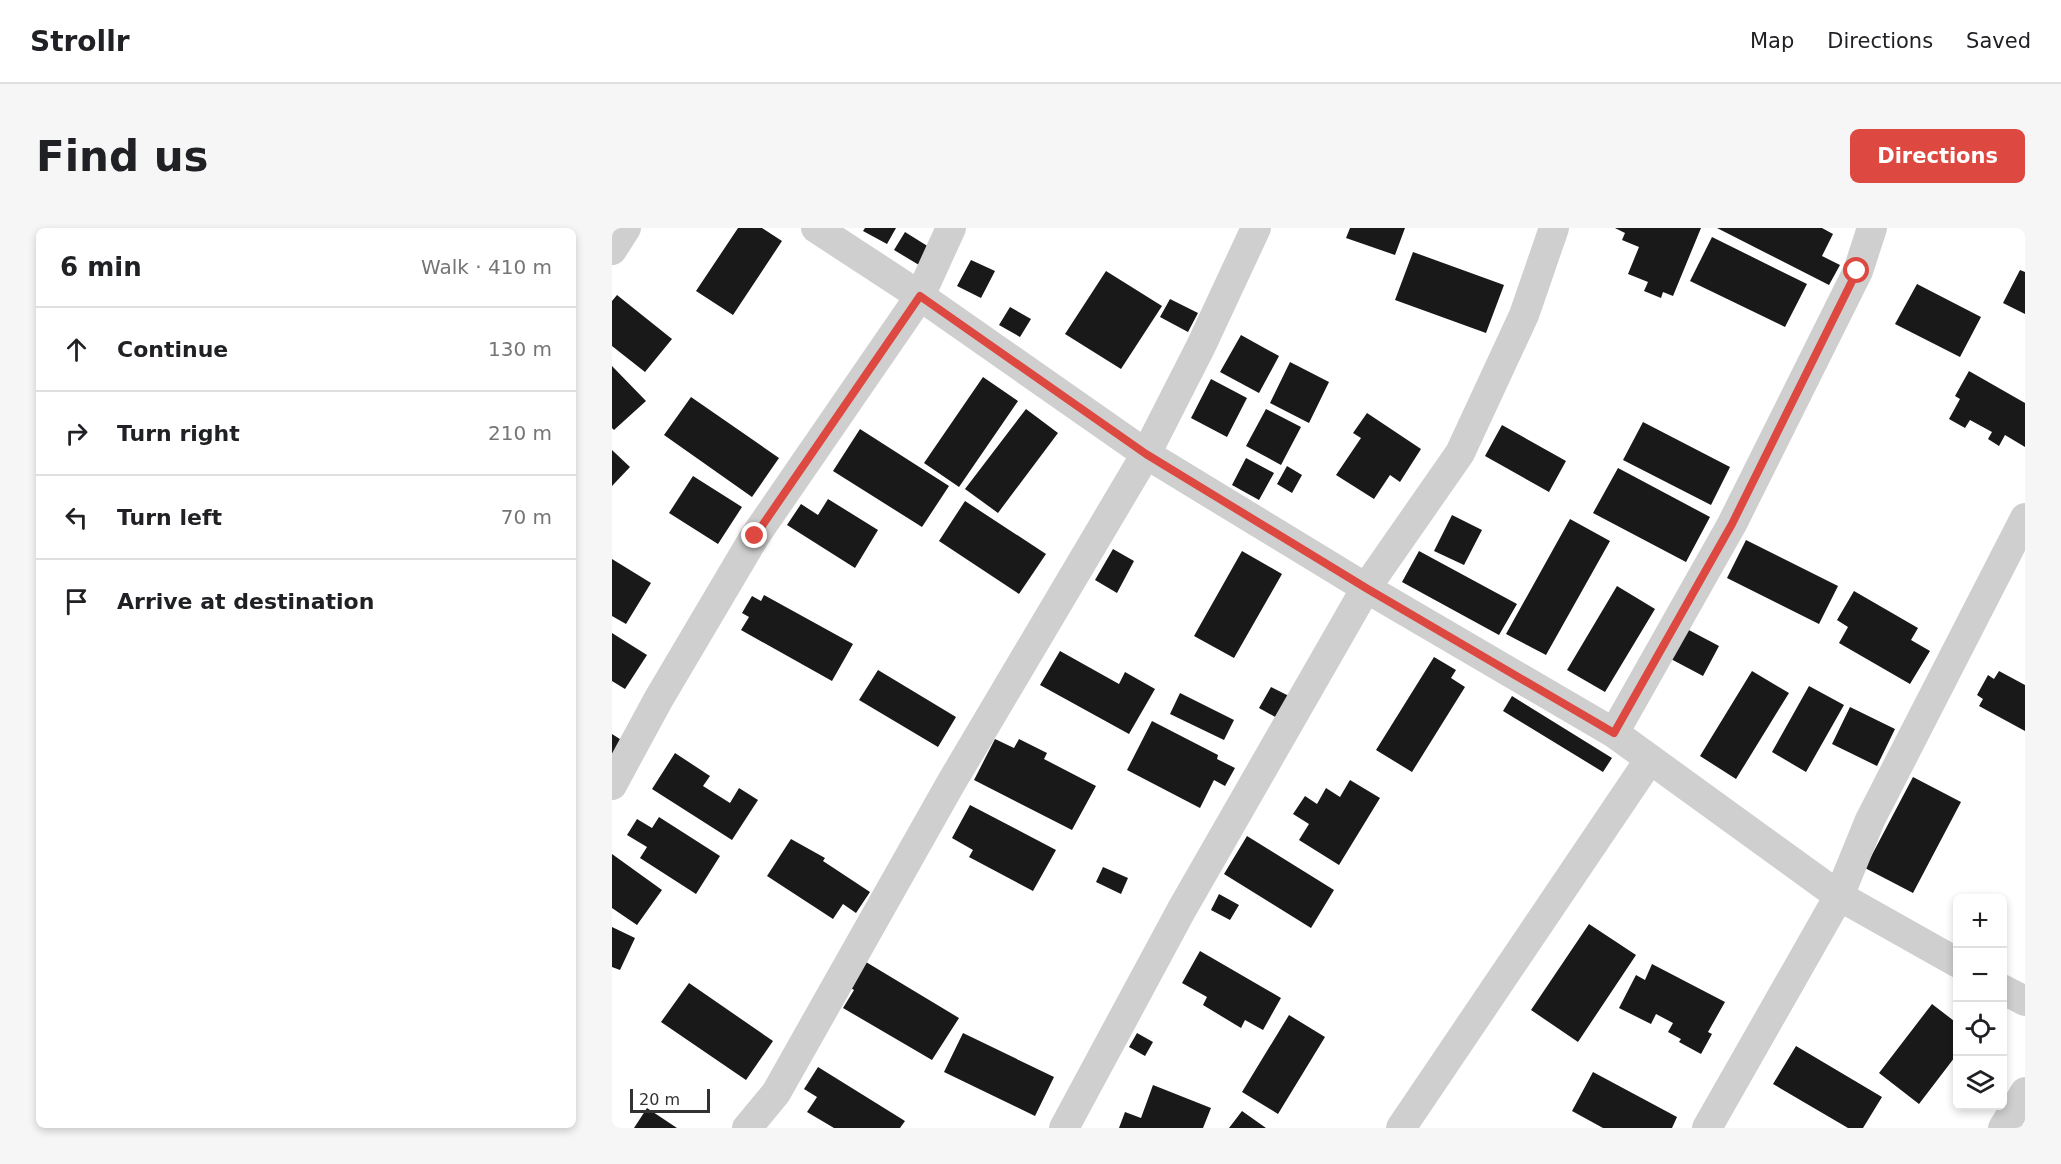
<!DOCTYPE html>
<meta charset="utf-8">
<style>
body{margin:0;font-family:"DejaVu Sans",sans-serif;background:#f6f6f6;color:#202124}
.controls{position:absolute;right:18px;bottom:18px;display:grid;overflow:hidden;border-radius:9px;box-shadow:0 3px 9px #0003}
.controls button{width:54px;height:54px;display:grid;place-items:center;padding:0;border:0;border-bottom:2px solid #e0e0e0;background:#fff;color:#202124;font:30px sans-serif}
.scale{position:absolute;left:18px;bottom:15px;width:80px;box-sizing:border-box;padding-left:6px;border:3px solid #323232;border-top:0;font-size:16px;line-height:21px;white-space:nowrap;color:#323232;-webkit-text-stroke:4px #fff;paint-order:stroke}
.stop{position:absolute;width:18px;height:18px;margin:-14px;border:4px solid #dd4841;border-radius:50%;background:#fff}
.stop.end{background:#dd4841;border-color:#fff;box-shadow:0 2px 6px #0008}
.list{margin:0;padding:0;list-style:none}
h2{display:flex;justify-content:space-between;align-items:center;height:78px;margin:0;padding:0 24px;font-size:26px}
h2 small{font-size:20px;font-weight:400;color:#757577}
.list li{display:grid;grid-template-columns:39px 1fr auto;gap:18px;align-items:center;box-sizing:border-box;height:84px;padding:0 24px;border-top:2px solid #e0e0e0}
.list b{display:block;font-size:22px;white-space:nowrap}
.list em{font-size:20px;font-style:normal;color:#757577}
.icon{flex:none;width:33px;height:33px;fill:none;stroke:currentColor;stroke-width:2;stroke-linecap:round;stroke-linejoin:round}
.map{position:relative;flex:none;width:1413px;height:900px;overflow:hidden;border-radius:9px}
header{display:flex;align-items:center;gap:36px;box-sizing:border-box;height:84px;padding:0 30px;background:#fff;border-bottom:2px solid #e0e0e0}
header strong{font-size:28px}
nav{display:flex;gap:33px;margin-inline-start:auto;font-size:21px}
.intro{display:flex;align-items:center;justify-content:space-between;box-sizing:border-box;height:144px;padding:0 36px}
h1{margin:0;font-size:42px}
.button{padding:15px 27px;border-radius:9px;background:#dd4841;color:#fff;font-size:21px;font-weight:700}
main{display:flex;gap:36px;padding:0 36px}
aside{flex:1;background:#fff;border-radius:9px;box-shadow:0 3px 9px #0003}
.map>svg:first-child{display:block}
.building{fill:#191919}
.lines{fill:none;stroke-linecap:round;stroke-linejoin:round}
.minor{stroke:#cfcfcf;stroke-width:30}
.route{stroke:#dd4841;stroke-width:8}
</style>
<header>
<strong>Strollr</strong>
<nav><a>Map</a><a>Directions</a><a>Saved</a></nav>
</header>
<div class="intro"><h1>Find us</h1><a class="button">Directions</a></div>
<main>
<aside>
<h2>6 min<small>Walk · 410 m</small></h2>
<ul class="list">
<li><svg class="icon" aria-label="ahead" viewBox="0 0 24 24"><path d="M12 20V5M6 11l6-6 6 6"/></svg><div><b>Continue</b></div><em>130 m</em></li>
<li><svg class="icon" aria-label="right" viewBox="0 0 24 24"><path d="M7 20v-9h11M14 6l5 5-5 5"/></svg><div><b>Turn right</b></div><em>210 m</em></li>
<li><svg class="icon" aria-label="left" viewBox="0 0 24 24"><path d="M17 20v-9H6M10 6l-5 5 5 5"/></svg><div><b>Turn left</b></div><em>70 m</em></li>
<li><svg class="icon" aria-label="arrive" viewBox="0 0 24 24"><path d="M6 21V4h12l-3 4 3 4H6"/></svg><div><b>Arrive at destination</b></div></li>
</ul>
</aside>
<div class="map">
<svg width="1413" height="900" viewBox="0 0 1413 900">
<rect width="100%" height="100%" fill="#fff"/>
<path class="building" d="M126,0H150L170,13L121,87L84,63Z
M253,0H284L275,16L251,3Z
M738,0H793L783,27L734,10Z
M1003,0H1089L1061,68L1051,64L1049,70L1032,63L1036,54L1016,46L1027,19L1010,12L1013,5Z
M1105,0H1210L1221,6L1210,28L1228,37L1217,57Z
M293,4L317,19L307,37L282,22Z
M1100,9L1195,56L1173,99L1078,53Z
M801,24L892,57L874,105L783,72Z
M359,32L383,43L369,70L345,58Z
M1408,42L1413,44V86L1391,75Z
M494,43L550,78L509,141L453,106Z
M1305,56L1369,89L1348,129L1283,96Z
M5,67L60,111L33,144L0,118V73Z
M558,71L586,85L576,104L548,89Z
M398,79L419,91L408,109L387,97Z
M629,107L667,128L647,165L608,144Z
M678,134L717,154L697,195L658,175Z
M0,138L34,173L2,202L0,200Z
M1357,143L1413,175V219L1393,207L1387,218L1376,211L1380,204L1358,192L1353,200L1337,191L1348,171L1343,168Z
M371,149L406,173L347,259L312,235Z
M599,151L635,170L615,209L579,190Z
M79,169L167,230L140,269L52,207Z
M414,181L446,205L386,285L353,261Z
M654,181L689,199L669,237L634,218Z
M755,185L809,221L788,254L778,247L762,271L724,247L749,210L741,205Z
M1031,194L1118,239L1099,277L1011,232Z
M890,197L954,233L937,264L873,228Z
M248,201L337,258L310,299L221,243Z
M0,222L18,239L0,258Z
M634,230L662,245L647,272L620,257Z
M675,238L690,247L680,265L665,256Z
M1006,240L1098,289L1074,334L981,285Z
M81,248L130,279L106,316L57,285Z
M216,271L266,302L243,340L175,297L189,276L206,287Z
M353,273L434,326L407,366L327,313Z
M840,287L870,302L852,337L822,323Z
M958,291L998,313L934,427L894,406Z
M1134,312L1226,358L1207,396L1115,350Z
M501,321L522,333L505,365L483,352Z
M630,323L670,346L622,430L582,408Z
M807,323L905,376L887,407L790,354Z
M0,331L39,355L14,396L0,388Z
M1005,358L1043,381L993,464L955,442Z
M1242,363L1306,400L1299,412L1318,423L1298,456L1227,415L1236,399L1225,392Z
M152,367L241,416L220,453L129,402L137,389L130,385L140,368L149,373Z
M1073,400L1107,418L1091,448L1057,430Z
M0,405L35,427L13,461L0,453Z
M448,423L507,456L513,444L543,461L517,506L428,457Z
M822,429L844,442L839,450L853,459L800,544L764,522Z
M266,442L344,489L326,519L247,472Z
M1140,443L1177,465L1124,551L1088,528Z
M1387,443L1413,457V503L1367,478L1371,471L1365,467L1376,447L1382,451Z
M1197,458L1232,477L1194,544L1160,524Z
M659,459L677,468L665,490L647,480Z
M568,465L622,492L612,512L558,486Z
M900,468L1000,530L991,544L891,483Z
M1238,479L1283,501L1265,538L1220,516Z
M540,493L606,527L605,531L623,540L613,558L602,552L588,580L515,542Z
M0,506L11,513L0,526Z
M383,511L402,520L407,511L435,525L432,531L484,558L460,602L362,552Z
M63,525L98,548L91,558L118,575L127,560L146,572L120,612L40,561Z
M1301,549L1349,574L1301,665L1253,640Z
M738,552L768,570L727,637L687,612L697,596L681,586L693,568L705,576L714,560L728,569Z
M358,577L444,622L421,663L357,629L361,622L340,610Z
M47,589L108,628L84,666L28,630L35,619L15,607L25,591L40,600Z
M635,608L722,662L699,700L612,646Z
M179,611L213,630L211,633L258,664L244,685L231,676L221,691L155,648Z
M0,626L50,662L25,697L0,680Z
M491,639L516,650L509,666L484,654Z
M607,666L627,677L618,692L599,682Z
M977,696L1024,727L966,814L919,782Z
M0,699L23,710L8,742L0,739Z
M588,723L669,770L651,802L633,792L629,800L591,777L595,769L570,755Z
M249,731L347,790L320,832L231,780L242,762L234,757Z
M1040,736L1113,774L1096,804L1100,806L1089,826L1067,814L1069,811L1056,804L1061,795L1044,786L1039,796L1007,780L1024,747L1033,752Z
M77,755L161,813L134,852L49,794Z
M1320,776L1346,796V825L1307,876L1267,845Z
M677,787L713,809L666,886L630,864Z
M351,805L442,849L423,888L332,844Z
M525,805L541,814L533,828L517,819Z
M1184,818L1270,869L1251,900H1236L1161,856Z
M206,839L293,893L288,900H222L195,884L205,869L192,861Z
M981,844L1065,889L1060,900H991L960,883Z
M541,857L599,880L591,900H507L513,884L529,890Z
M35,880L65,900H22Z
M630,883L654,900H617Z"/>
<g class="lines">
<path class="minor" d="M204,0L308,68L534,226L754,360L1002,505L1227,668L1346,735
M0,22L14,0
M1002,505L1120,296L1246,43L1260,0
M0,557L46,472L143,308L308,68L339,0
M1390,761L1413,773
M135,900L164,865L339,555L534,226L589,118L644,0
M452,900L570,681L754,360L848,225L912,87L942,0
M789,900L1038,531
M1095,900L1227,668L1258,592L1413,290
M1391,900L1413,864"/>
</g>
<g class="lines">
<path class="route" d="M143,308L308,68L534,226L754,360L1002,505L1120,296L1245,43"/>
</g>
</svg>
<div class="controls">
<button>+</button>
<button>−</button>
<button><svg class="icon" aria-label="locate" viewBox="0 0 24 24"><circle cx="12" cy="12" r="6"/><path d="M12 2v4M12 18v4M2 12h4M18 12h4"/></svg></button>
<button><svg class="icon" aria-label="layers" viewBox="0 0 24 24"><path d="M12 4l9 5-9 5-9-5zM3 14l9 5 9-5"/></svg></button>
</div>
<div class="scale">20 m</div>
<div class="stop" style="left:1245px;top:43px"></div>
<div class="stop end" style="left:143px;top:308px"></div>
</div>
</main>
